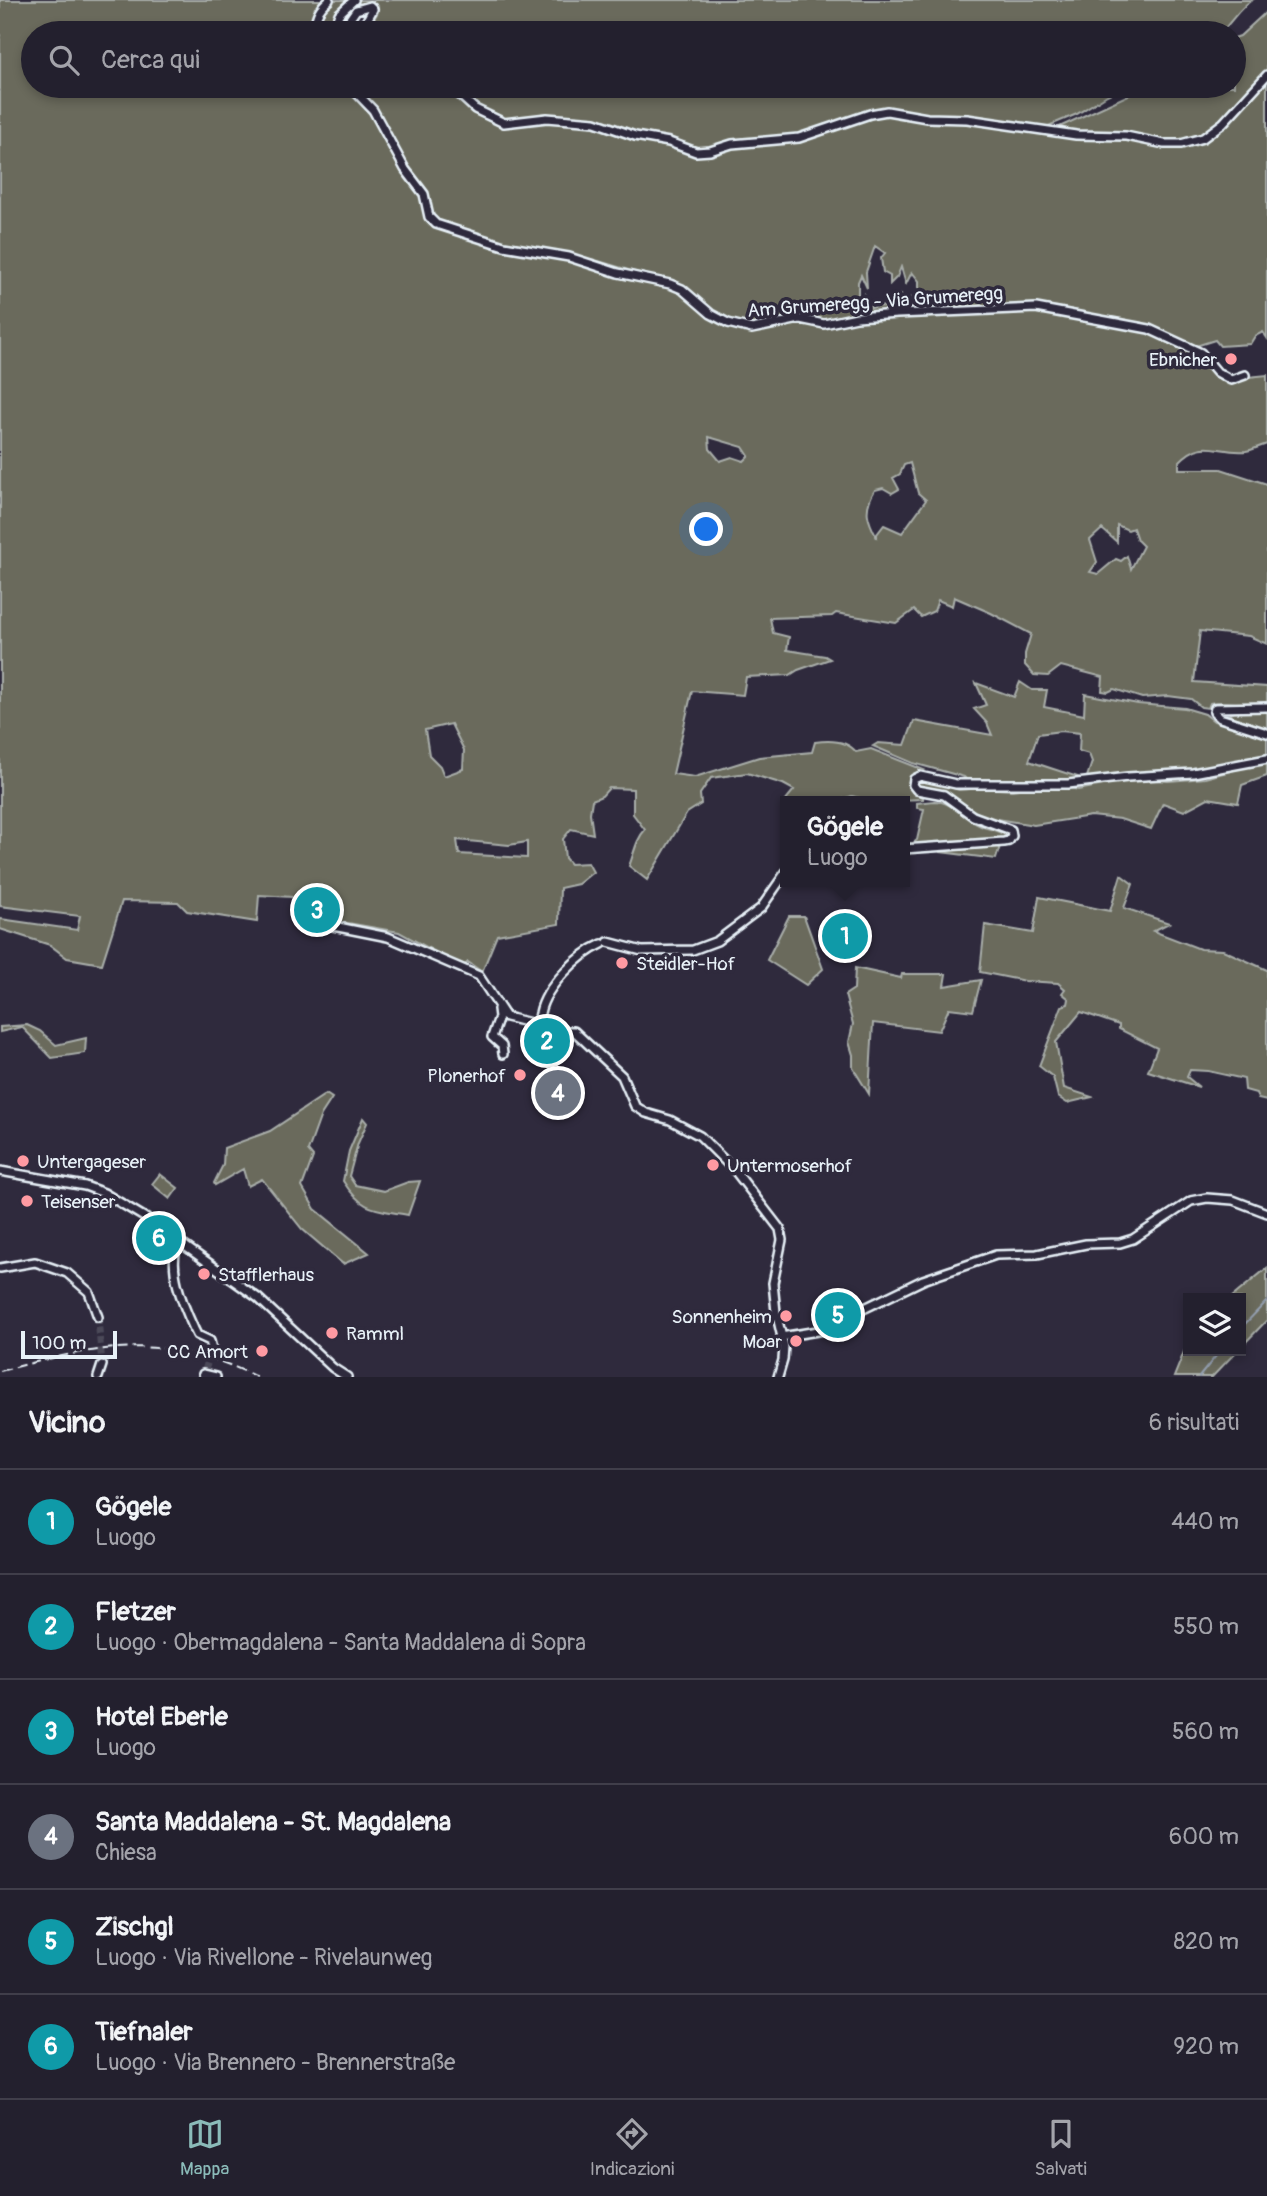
<!DOCTYPE html>
<html lang="it">
<meta charset="utf-8">
<style>
body{margin:0;font-family:Pangolin,sans-serif;background:#2b2836;color:#f1f3f6}
.controls{position:absolute;right:21px;bottom:21px;display:grid;overflow:hidden;border-radius:0px;box-shadow:0 4px 10px #0003}
.controls button{width:63px;height:63px;display:grid;place-items:center;padding:0;border:0;border-bottom:2px solid #403e4a;background:#23202e;color:#f1f3f6;font:35px sans-serif}
.scale{position:absolute;left:21px;bottom:18px;width:96px;box-sizing:border-box;padding-left:7px;border:4px solid #e8f1f8;border-top:0;font-size:19px;line-height:24px;white-space:nowrap;color:#e8f1f8;-webkit-text-stroke:5px #2f2a3d;paint-order:stroke}
.you{position:absolute;left:707px;top:530px;width:24px;height:24px;margin:-18px;border:5px solid #fff;border-radius:50%;background:#1a73e8;box-shadow:0 0 0 10px #1a73e833}
.badge{display:grid;place-items:center;width:46px;height:46px;border-radius:50%;background:#8bbbb9;color:#fff;font-size:23px;font-weight:700}
.pin{position:absolute;translate:-50% -50%;border:4px solid #fff;box-shadow:0 2px 7px #0006}
.popup{position:absolute;left:780px;top:796px;width:130px;height:91px;box-sizing:border-box;display:grid;place-content:center;border-radius:0px;background:#23202e;filter:drop-shadow(0 2px 5px #0005);font-size:23px;white-space:nowrap;color:#a3a3aa}
.popup b{font-size:26px;color:#f1f3f6}
.popup::after{content:'';position:absolute;left:50%;top:100%;margin-left:-14px;border:14px solid transparent;border-top-color:#23202e}
.list{margin:0;padding:0;list-style:none}
h2{display:flex;justify-content:space-between;align-items:center;height:91px;margin:0;padding:0 28px;font-size:30px}
h2 small{font-size:23px;font-weight:400;color:#a3a3aa}
.list li{display:grid;grid-template-columns:46px 1fr auto;gap:21px;align-items:center;box-sizing:border-box;height:105px;padding:0 28px;border-top:2px solid #403e4a}
.list b{display:block;font-size:26px;white-space:nowrap}
.list p{margin:0;font-size:23px;white-space:nowrap;color:#a3a3aa}
.list em{font-size:23px;font-style:normal;color:#a3a3aa}
.icon{flex:none;width:38px;height:38px;fill:none;stroke:currentColor;stroke-width:2;stroke-linecap:round;stroke-linejoin:round}
.map{position:relative;flex:none;width:1267px;height:1377px;overflow:hidden}
.search{position:absolute;background:#23202e;box-shadow:0 4px 10px #0003;left:21px;right:21px;top:21px;height:77px;display:flex;align-items:center;gap:18px;box-sizing:border-box;padding:0 24px;border-radius:38px;color:#a3a3aa;font-size:26px}
.sheet{height:721px;background:#23202e}
nav{display:flex;justify-content:space-around;align-items:center;box-sizing:border-box;height:98px;border-top:2px solid #403e4a;background:#23202e;font-size:19px;color:#a3a3aa}
nav a{display:grid;justify-items:center;gap:4px}
nav .on{color:#8bbbb9}
.map>svg:first-child{display:block}
.green{fill:#6a6b5c;stroke:#a9aeaa;stroke-width:2;fill-rule:evenodd}
.lines{fill:none;stroke-linecap:round;stroke-linejoin:round}
.stream{stroke:#939eaf;stroke-width:2}
.minor-tunnel{stroke:#4b4859;stroke-width:7;stroke-dasharray:7 3.5;stroke-linecap:butt}
.minor-casing{stroke:#e8f1f8;stroke-width:12}
.minor{stroke:#2f2a3d;stroke-width:7}
.rail{stroke:#e8f1f8;stroke-width:2;stroke-dasharray:10 5;stroke-linecap:butt}
.poi-dot{fill:#ff9aa2;stroke:#2f2a3d;stroke-width:2.5}
.labels{text-anchor:middle;stroke-width:7;stroke-linejoin:round;paint-order:stroke}
.street-label{font-size:19px;fill:#e8f1f8;stroke:#2f2a3d}
.poi-label{font-size:19px;fill:#e8f1f8;stroke:#2f2a3d;text-anchor:start}
</style>
<div class="map">
<svg width="1267" height="1377" viewBox="0 0 1267 1377">
<rect width="100%" height="100%" fill="#2f2a3d"/>
<filter id="ink" filterUnits="userSpaceOnUse"><feTurbulence type="fractalNoise" baseFrequency=".0143" numOctaves="2"/><feDisplacementMap in="SourceGraphic" scale="14" xChannelSelector="R" yChannelSelector="G"/><feConvolveMatrix kernelMatrix="1 2 1 2 8 2 1 2 1" color-interpolation-filters="sRGB"/></filter>
<g filter="url(#ink)">
<path class="green" d="M0,0H326C316,9 308,20 314,33H33V86H348L371,112L421,195L428,223L450,232L503,248L570,260L617,275L672,287L680,291L710,315L752,331L802,322L1036,310L1148,332L1200,356L1212,371L1231,384L1248,377L1267,375V444C1260,446 1253,450 1246,451C1217,454 1204,436 1179,462V469H1221L1267,484V644L1249,636L1200,631L1194,682L1267,687V702C1247,708 1228,699 1210,703L1208,708L1201,707L1191,699L1168,696L1142,698L1114,689L1108,692L1102,691L1103,677L1061,666L1048,676L1034,675L1025,665V654L1031,634L991,613L954,597L952,606L938,600L934,611L921,617L914,610L896,623L836,613L832,616L770,618L773,633L789,637L787,650L825,656L830,659L798,670L790,675L746,677L743,695L692,691L673,774L695,777L759,757L812,752L815,742C829,740 847,740 856,752L871,749L924,770L913,775L910,786L912,792L923,797V799L873,801L852,796L836,801H786L785,806L784,802L794,790L783,784L747,773L711,778L700,794L701,804L687,813L647,880L629,866C634,854 636,839 645,830L633,814V789L609,788L602,796L592,800L590,813L593,834L571,829L563,839L565,858L570,864L588,863L593,872L578,884L560,888L559,924L497,935L482,972L468,962L463,967L399,932L336,921L337,902L305,898L303,902L293,901L292,897L259,895L257,922L187,911L178,902L122,901L102,964L67,958L50,945L0,929V919L77,930L80,916L0,906ZM709,437L743,447L749,456L744,461L732,457L720,461L710,449ZM910,463L918,493L926,500L902,533L884,525L877,534V538C867,519 863,509 875,490L883,488L892,493L899,489L893,478L900,474L904,465ZM1117,525L1128,530L1133,528L1137,540L1143,546L1131,569L1127,556L1121,561L1116,559L1098,574L1090,572L1097,562L1090,540L1102,529L1117,542ZM451,724L464,750L463,769L444,776L440,766L429,755L425,730ZM457,840L509,845L527,842V858L459,854Z
M333,0H349C338,8 333,14 334,28L341,33H319L317,18L326,5Z
M358,0H1252C1238,9 1232,22 1220,33H365L378,12V6L373,2L360,5L345,23L341,19L345,9Z
M1267,11V338L1263,332L1255,336L1250,344L1220,346L1215,340L1196,346L1148,326L1059,307L1037,305L974,309H912L919,293V281L912,272L906,284L901,267L897,277L890,284V276L883,272L881,258L885,253L875,246L866,272L867,288L861,275L858,282V313L824,321L800,317L752,326L729,320L713,311L685,287L595,260L505,244L441,222L431,215L376,109L354,86H445L473,112L487,120L503,125L548,121L593,125L667,144L695,155L733,146L799,141L871,117L888,115L1076,132L1055,129L1148,86L1165,88L1168,86H1234V38L1240,36Z
M456,86H1125L1107,95L1077,114L1046,127L967,116L927,115L887,109L798,136L696,149L633,133L595,120H504L477,107Z
M864,295L871,308L879,306L885,307L891,298L894,305L901,295L904,305L912,297L908,310L862,313Z
M1020,682L1032,690H1047L1044,707L1084,715L1085,694L1138,704L1185,708L1205,714L1214,721L1252,730L1267,738V755L1199,770L1088,780L1087,777L1092,762L1089,754L1079,751L1080,733L1061,731L1038,734L1029,761L1084,779L1085,781L969,782L964,777L913,763L873,746L878,743L905,745L914,721L992,735L987,723L974,709L986,705L976,683L1014,697Z
M1267,711V730L1231,718L1229,715L1233,712Z
M1267,761V776L1242,785L1238,803L1208,798L1184,811L1163,803L1151,829L1120,819L1091,816L1034,825L984,817L944,791L919,788L916,784L924,779L959,790L982,788L1012,790L1033,787H1067L1078,790L1124,781L1145,779L1168,781L1205,778Z
M934,801C952,801 963,818 979,825C987,829 997,830 1005,835V838L905,846V843H913L917,840L924,809L917,808V803Z
M994,845L1000,846L996,859L941,852L940,849Z
M1121,875L1133,884L1124,908L1169,923L1153,931L1200,949L1223,950L1267,970V1101L1258,1099L1256,1093L1245,1090L1244,1079L1208,1071L1190,1070L1187,1077L1199,1087L1148,1071L1157,1048L1119,1029V1025L1081,1012L1056,1042L1064,1088L1092,1097L1067,1103L1058,1097L1053,1077L1039,1066L1062,1006L1068,1004L1069,999L1062,993L1065,989L1058,983L1025,981L980,972L985,925L1033,933L1039,897L1110,911Z
M789,916H804L823,969L806,985L767,960Z
M855,968L901,978L902,974H946L944,986L981,980L973,1011L949,1008L939,1031L873,1023L869,1094L853,1068V1055L849,1042L853,1024L845,995L854,989Z
M27,1025L40,1031L56,1045L86,1038L85,1053L52,1058L22,1027L0,1032V1027Z
M326,1094L332,1098L321,1115L308,1151L313,1157L302,1187L315,1209L369,1253L343,1264L302,1229L262,1179L248,1186L243,1169L215,1185L214,1183L223,1165L224,1148L270,1131Z
M363,1118L367,1123L358,1143L349,1176L355,1185L384,1191L408,1182L420,1181L408,1215C374,1209 362,1211 343,1181L349,1151Z
M160,1174L178,1188L170,1199L152,1184Z
M1267,1268V1320L1241,1347V1298H1231Z
M1188,1342V1351H1237L1212,1377H1174Z"/>
<g class="lines">
<path class="stream" d="M1241,1328L1267,1301
M1199,1377L1220,1351"/>
<path class="minor-tunnel" d="M98,1317L102,1365
M205,1370L212,1349"/>
<defs>
<path id="minor" d="M354,0L339,14L336,22L339,26H345L356,10L370,6L373,9L360,33
M317,33C313,19 318,9 329,0
M350,86L373,110L405,169L424,194L429,217L436,224L504,246L569,257L618,273L670,284L682,289L711,314L728,323L752,329L800,319L824,324L857,317L897,314L1036,308L1149,329L1201,353L1217,372L1231,380L1245,375
M450,86L475,109L504,123L547,118L595,122L635,136L669,142L696,152L710,151L732,144L799,138L870,114L887,111L927,118L967,119L1076,135L1126,136L1164,144H1181L1203,138L1223,123L1267,75
M1267,707L1215,708L1214,712L1220,718L1267,733
M904,849L1004,842L1009,841L1012,836L1011,830L973,816L944,795L917,790L913,785L914,779L920,776L956,784H1068L1128,777L1193,773L1267,759
M313,922L388,937L479,976L506,1017L535,1024L540,1028
M608,942L642,951L693,950L717,941L761,908L786,872
M602,944C579,954 545,987 540,1013C537,1026 539,1038 534,1052L552,1056L557,1053L558,1037L562,1031H574L622,1076L635,1106L646,1113L670,1120L700,1136L736,1172L780,1229L782,1240L773,1283L776,1312L784,1346L783,1360L778,1377
M498,1009L499,1017L492,1037L502,1046L503,1054
M0,1171L85,1186L104,1193L144,1217L258,1298L333,1368L347,1377
M179,1241C166,1266 183,1305 194,1329L197,1335L210,1341L212,1349
M0,1268L35,1262L67,1273L89,1292L98,1317
M781,1337L830,1329L841,1324L859,1311L923,1280L996,1255L1037,1254L1086,1244L1120,1243L1133,1239L1191,1201L1207,1198L1233,1200L1267,1213
M203,1374L216,1377
M98,1377L102,1365"/>
</defs>
<use href="#minor" class="minor-casing"/>
<use href="#minor" class="minor"/>
<path class="rail" d="M0,1371C97,1346 162,1331 257,1377"/>
</g>
</g>
<g class="poi-dot">
<circle cx="1231" cy="359" r="7"/>
<circle cx="622" cy="963" r="7"/>
<circle cx="520" cy="1075" r="7"/>
<circle cx="23" cy="1161" r="7"/>
<circle cx="713" cy="1165" r="7"/>
<circle cx="27" cy="1201" r="7"/>
<circle cx="204" cy="1274" r="7"/>
<circle cx="786" cy="1316" r="7"/>
<circle cx="332" cy="1333" r="7"/>
<circle cx="796" cy="1341" r="7"/>
<circle cx="262" cy="1351" r="7"/>
</g>
<g class="labels">
<g class="street-label">
<text transform="translate(875 301) rotate(-4)" y="7">Am Grumeregg - Via Grumeregg</text>
</g>
<g class="poi-label">
<text x="1217" y="366" text-anchor="end">Ebnicher</text>
<text x="636" y="970">Steidler-Hof</text>
<text x="506" y="1082" text-anchor="end">Plonerhof</text>
<text x="37" y="1168">Untergageser</text>
<text x="727" y="1172">Untermoserhof</text>
<text x="41" y="1208">Teisenser</text>
<text x="218" y="1281">Stafflerhaus</text>
<text x="772" y="1323" text-anchor="end">Sonnenheim</text>
<text x="346" y="1340">Ramml</text>
<text x="782" y="1348" text-anchor="end">Moar</text>
<text x="248" y="1358" text-anchor="end">CC Amort</text>
</g>
</g>
</svg>
<div class="controls">
<button><svg class="icon" aria-label="layers" viewBox="0 0 24 24"><path d="M12 4l9 5-9 5-9-5zM3 14l9 5 9-5"/></svg></button>
</div>
<div class="scale">100 m</div>
<div class="you"></div>
<div class="pin badge" style="left:845px;top:936px;background:#0f9aa8">1</div>
<div class="popup"><b>Gögele</b>Luogo</div>
<div class="pin badge" style="left:547px;top:1041px;background:#0f9aa8">2</div>
<div class="pin badge" style="left:317px;top:910px;background:#0f9aa8">3</div>
<div class="pin badge" style="left:558px;top:1093px;background:#6b7280">4</div>
<div class="pin badge" style="left:838px;top:1315px;background:#0f9aa8">5</div>
<div class="pin badge" style="left:159px;top:1238px;background:#0f9aa8">6</div>
<div class="search"><svg class="icon" aria-label="search" viewBox="0 0 24 24"><circle cx="10" cy="10" r="6"/><path d="M15 15l6 6"/></svg>Cerca qui</div>
</div>
<section class="sheet">
<h2>Vicino<small>6 risultati</small></h2>
<ul class="list">
<li><span class="badge" style="background:#0f9aa8">1</span><div><b>Gögele</b><p>Luogo</p></div><em>440 m</em></li>
<li><span class="badge" style="background:#0f9aa8">2</span><div><b>Fletzer</b><p>Luogo · Obermagdalena - Santa Maddalena di Sopra</p></div><em>550 m</em></li>
<li><span class="badge" style="background:#0f9aa8">3</span><div><b>Hotel Eberle</b><p>Luogo</p></div><em>560 m</em></li>
<li><span class="badge" style="background:#6b7280">4</span><div><b>Santa Maddalena - St. Magdalena</b><p>Chiesa</p></div><em>600 m</em></li>
<li><span class="badge" style="background:#0f9aa8">5</span><div><b>Zischgl</b><p>Luogo · Via Rivellone - Rivelaunweg</p></div><em>820 m</em></li>
<li><span class="badge" style="background:#0f9aa8">6</span><div><b>Tiefnaler</b><p>Luogo · Via Brennero - Brennerstraße</p></div><em>920 m</em></li>
</ul>
</section>
<nav>
<a class="on"><svg class="icon" aria-label="map" viewBox="0 0 24 24"><path d="M3 6l6-2 6 2 6-2v14l-6 2-6-2-6 2zM9 4v14M15 6v14"/></svg>Mappa</a>
<a><svg class="icon" aria-label="directions" viewBox="0 0 24 24"><path d="M12 3l9 9-9 9-9-9zM9 14v-3h6M13 9l2 2-2 2"/></svg>Indicazioni</a>
<a><svg class="icon" aria-label="saved" viewBox="0 0 24 24"><path d="M7 4h10v16l-5-4-5 4z"/></svg>Salvati</a>
</nav>
